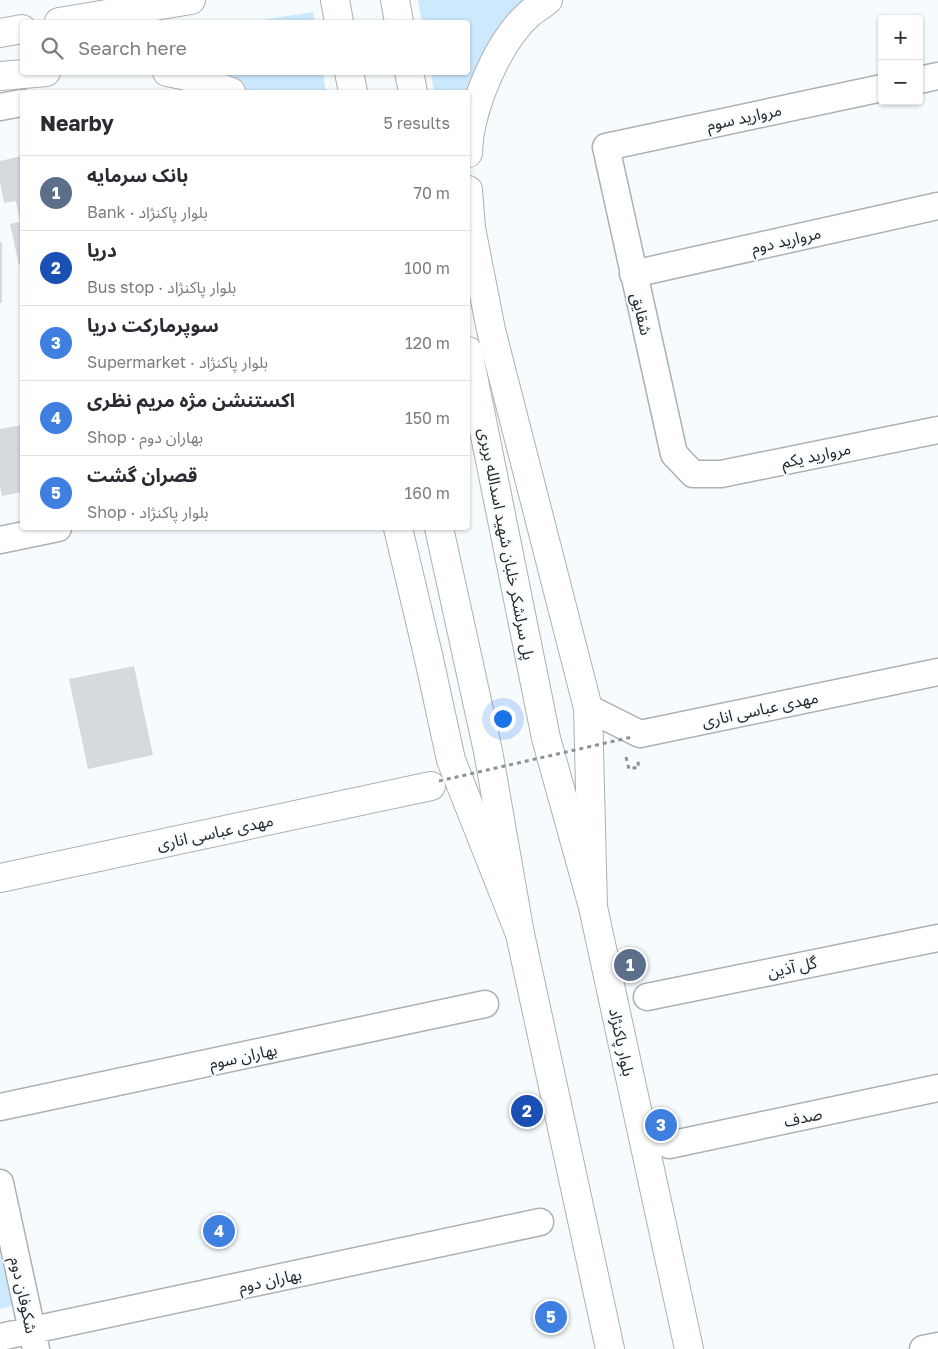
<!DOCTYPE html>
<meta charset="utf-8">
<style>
body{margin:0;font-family:"Golos Text","Noto Sans Arabic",sans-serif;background:#f7f7f7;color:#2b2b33}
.controls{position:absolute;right:15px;top:15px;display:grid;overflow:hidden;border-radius:5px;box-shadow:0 1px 4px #0004}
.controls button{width:45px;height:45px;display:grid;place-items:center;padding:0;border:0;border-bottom:1px solid #e1e1e2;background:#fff;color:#2b2b33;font:25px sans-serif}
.you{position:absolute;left:502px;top:718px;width:18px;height:18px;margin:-12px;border:4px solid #fff;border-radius:50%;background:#1a73e8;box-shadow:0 0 0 8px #1a73e833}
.badge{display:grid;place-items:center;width:32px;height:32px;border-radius:50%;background:#ce4135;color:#fff;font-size:16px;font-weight:700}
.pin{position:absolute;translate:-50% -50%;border:2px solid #fff;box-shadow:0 1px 5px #0006}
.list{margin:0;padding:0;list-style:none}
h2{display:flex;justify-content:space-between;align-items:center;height:65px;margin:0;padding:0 20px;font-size:21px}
h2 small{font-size:16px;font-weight:400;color:#7c7c81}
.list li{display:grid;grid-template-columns:32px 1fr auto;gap:15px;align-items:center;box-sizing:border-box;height:75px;padding:0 20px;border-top:1px solid #e1e1e2}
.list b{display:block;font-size:19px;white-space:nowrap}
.list p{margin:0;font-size:16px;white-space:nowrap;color:#7c7c81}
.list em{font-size:16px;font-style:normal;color:#7c7c81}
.icon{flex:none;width:28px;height:28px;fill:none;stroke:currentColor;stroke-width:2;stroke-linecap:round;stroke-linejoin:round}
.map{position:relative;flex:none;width:938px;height:1349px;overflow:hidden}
.search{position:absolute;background:#fff;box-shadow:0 1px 4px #0004;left:20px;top:20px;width:450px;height:55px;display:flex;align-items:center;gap:12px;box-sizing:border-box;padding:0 18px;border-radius:5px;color:#7c7c81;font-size:19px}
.panel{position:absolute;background:#fff;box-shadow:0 1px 4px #0004;left:20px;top:90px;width:450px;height:440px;border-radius:5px}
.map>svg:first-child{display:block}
.green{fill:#cce9fd}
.building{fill:#d6dade}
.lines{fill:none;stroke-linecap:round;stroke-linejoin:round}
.street-casing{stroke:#adb1b4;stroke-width:29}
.secondary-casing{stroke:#adb1b4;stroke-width:30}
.highway-casing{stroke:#adb1b4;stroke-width:30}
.path{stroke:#8f9294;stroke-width:3;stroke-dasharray:4 4;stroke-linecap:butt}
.street{stroke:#fff;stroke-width:26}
.secondary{stroke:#fff;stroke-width:28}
.highway{stroke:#fff;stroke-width:28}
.path-bridge{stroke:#8f9294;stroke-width:3;stroke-dasharray:4 4;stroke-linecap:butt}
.labels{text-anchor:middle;stroke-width:4;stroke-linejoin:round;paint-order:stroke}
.street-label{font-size:16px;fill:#252728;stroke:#f6fbfe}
</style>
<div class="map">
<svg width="938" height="1349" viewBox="0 0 938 1349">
<rect width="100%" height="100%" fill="#f6fbfe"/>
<path class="green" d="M418,0H533L468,92H434L431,73L468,72V22H422Z
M313,12L315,22H250Z
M209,73H323L326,92H246L227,81Z
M0,1254L12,1306L0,1309Z"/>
<path class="building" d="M22,156V264L19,265L10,224L20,222L16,201L4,203L0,182V161Z
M0,242H2V303H0Z
M22,425V492L2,496L0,488V429Z
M134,666L153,755L88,769L69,679Z"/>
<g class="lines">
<defs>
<path id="street" d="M919,80L938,76
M882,88L606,147L674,454L693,474H721L938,430
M0,107L22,103
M633,274L938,206
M0,540L58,528
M588,708L640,734L938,672
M647,997L938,938
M0,1107L485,1004
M669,1145L938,1088
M0,1183L36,1349
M0,1337L540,1222
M923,1349L938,1346"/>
<path id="secondary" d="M335,0L339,22
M395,0L399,22
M349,72L353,92
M409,72L413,92
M468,351L546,738L593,907L689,1349
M439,528L488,751L520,934L610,1349
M0,878L431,786"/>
<path id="highway" d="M59,22L191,0
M0,33L22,29
M167,72L187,76L231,92
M0,76L46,72
M468,153C469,110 497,43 529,14C535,9 542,5 548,0
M468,190L471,228L491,330L588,708L593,907
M398,528L429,659L451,760L520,934"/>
</defs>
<use href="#street" class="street-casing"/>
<use href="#secondary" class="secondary-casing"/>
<use href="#highway" class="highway-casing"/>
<path class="path" d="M626,757L629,769L639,767L637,758"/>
<use href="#street" class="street"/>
<use href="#secondary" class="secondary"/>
<use href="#highway" class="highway"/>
<path class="path-bridge" d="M439,781L632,737"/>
</g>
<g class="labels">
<g class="street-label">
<text transform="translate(744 117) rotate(-12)" y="6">مروارید سوم</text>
<text transform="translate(786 240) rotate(-13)" y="6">مروارید دوم</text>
<text transform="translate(642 314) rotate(77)" y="6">شقایق</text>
<text transform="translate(816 455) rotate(-12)" y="6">مروارید یکم</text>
<text transform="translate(507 544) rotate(79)" y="6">پل سرلشکر خلبان شهید اسدالله بربری</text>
<text transform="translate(760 709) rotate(-12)" y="6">مهدی عباسی اناری</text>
<text transform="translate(215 832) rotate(-12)" y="6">مهدی عباسی اناری</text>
<text transform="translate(792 967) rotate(-12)" y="6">گل آذین</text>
<text transform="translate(622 1042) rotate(78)" y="6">بلوار پاکنژاد</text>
<text transform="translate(243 1056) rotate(-12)" y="6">بهاران سوم</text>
<text transform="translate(803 1117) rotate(-12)" y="6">صدف</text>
<text transform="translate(270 1280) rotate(-12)" y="6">بهاران دوم</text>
<text transform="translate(24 1295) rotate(78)" y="6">شکوفان دوم</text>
</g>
</g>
</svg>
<div class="controls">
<button>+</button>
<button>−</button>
</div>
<div class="you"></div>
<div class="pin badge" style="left:630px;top:965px;background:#5c6f8a">1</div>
<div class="pin badge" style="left:527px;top:1111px;background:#1a4fb4">2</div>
<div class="pin badge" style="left:661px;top:1125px;background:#3f7fe0">3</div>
<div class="pin badge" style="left:219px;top:1231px;background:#3f7fe0">4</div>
<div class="pin badge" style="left:551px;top:1317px;background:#3f7fe0">5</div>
<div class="search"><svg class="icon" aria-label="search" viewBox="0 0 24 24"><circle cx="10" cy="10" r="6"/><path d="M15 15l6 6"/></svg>Search here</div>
<section class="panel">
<h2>Nearby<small>5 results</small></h2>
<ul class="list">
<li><span class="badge" style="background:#5c6f8a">1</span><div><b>بانک سرمایه</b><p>Bank · بلوار پاکنژاد</p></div><em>70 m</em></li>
<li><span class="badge" style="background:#1a4fb4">2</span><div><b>دریا</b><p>Bus stop · بلوار پاکنژاد</p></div><em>100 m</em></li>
<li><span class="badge" style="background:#3f7fe0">3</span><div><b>سوپرمارکت دریا</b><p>Supermarket · بلوار پاکنژاد</p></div><em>120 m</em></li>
<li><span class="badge" style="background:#3f7fe0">4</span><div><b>اکستنشن مژه مریم نظری</b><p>Shop · بهاران دوم</p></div><em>150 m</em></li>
<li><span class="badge" style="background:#3f7fe0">5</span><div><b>قصران گشت</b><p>Shop · بلوار پاکنژاد</p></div><em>160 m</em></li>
</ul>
</section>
</div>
